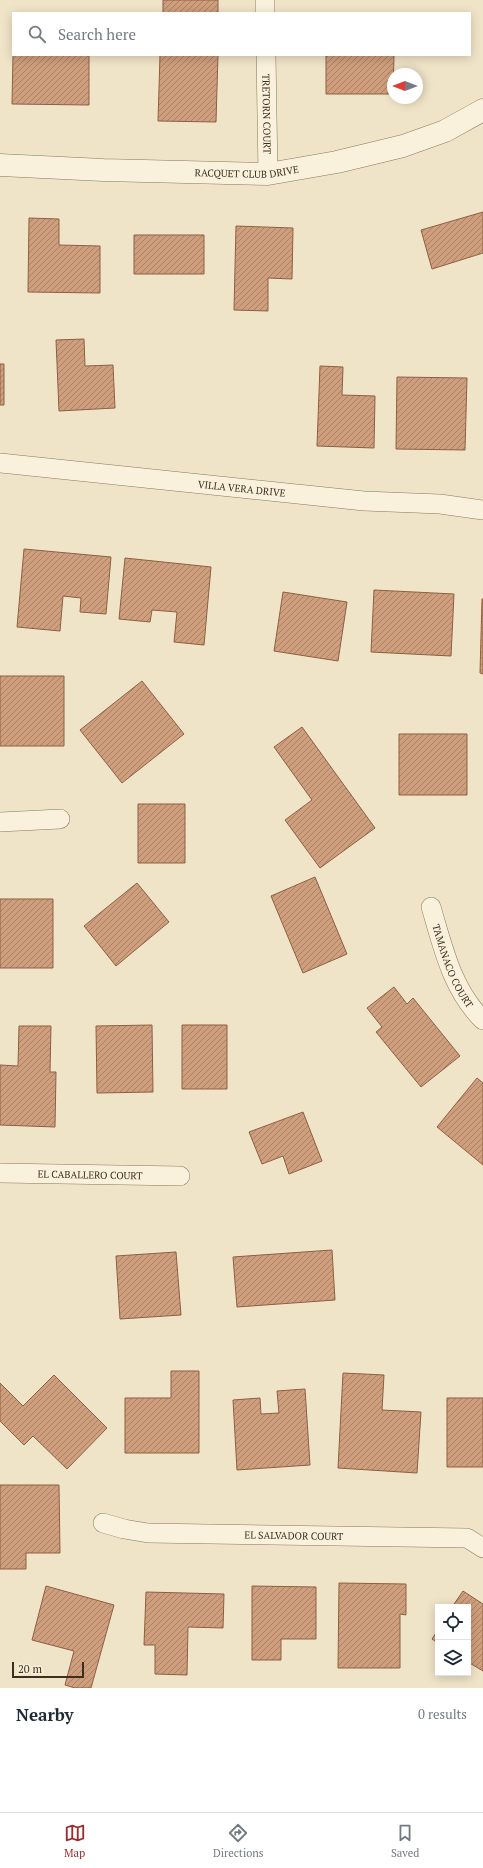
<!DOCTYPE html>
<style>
body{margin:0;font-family:"PT Serif",serif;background:#f6f6f7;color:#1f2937}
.controls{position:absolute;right:12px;bottom:12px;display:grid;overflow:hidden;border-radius:0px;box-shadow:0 2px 10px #0003}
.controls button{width:36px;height:36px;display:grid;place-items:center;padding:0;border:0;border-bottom:1px solid #e0e1e3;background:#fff;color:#1f2937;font:20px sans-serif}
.compass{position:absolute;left:387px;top:68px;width:36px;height:36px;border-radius:50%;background:#fff;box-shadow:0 2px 10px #0003;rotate:270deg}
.scale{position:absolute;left:12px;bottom:10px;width:72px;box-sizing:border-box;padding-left:4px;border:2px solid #3d2e20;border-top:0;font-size:11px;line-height:14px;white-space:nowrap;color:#3d2e20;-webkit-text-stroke:3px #f7eed8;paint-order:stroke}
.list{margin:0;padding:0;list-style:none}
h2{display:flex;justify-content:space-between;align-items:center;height:52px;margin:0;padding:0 16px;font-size:17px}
h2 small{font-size:13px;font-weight:400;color:#747a83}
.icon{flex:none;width:22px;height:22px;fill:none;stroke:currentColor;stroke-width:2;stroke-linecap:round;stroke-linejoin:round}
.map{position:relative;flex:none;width:483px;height:1688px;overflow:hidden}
.search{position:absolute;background:#fff;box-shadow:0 2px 10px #0003;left:12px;right:12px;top:12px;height:44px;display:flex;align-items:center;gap:10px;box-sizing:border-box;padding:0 14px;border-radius:0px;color:#747a83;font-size:15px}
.sheet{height:124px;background:#fff}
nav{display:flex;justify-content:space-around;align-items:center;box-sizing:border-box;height:56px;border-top:1px solid #e0e1e3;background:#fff;font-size:11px;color:#747a83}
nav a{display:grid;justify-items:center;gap:2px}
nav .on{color:#9e2a2b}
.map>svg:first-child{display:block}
.building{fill:url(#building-hatch);stroke:#8d5f41}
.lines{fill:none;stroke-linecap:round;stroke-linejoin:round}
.minor-casing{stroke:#8d765c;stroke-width:20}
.tertiary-casing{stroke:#8d765c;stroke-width:23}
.minor{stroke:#faf1dc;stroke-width:19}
.tertiary{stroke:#faf1dc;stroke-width:22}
.labels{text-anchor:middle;stroke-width:4;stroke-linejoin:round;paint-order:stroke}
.street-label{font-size:10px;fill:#3d2e20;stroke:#f7eed8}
</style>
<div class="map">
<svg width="483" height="1688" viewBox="0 0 483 1688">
<defs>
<pattern id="building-hatch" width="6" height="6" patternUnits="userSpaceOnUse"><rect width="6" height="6" fill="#cf9f7d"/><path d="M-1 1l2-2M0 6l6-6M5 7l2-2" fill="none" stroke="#a98266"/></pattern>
</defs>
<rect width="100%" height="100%" fill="#f0e4c8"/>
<path class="building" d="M163,0H218V13H163Z
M13,55H89V105L12,104Z
M160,55H218L216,122L158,121Z
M326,55H394L393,94H326Z
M483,212V253L432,269L421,230Z
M29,218L59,219V245L100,246V293L28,292Z
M236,226L293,228L292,279L268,278V311L234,310Z
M134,235H204V274H134Z
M84,339L85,366L113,365L115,408L59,411L56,340Z
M0,364H4V405H0Z
M320,366L343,367L342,395L375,396L374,448L317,446Z
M397,377L467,378L465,450L396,449Z
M24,549L111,557L106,614L80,612L81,598L63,596L60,631L17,627Z
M125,558L211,567L204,645L174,642L177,612L152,610L150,622L119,619Z
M374,590L454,594L451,656L371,652Z
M283,592L347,602L338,661L274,651Z
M482,599H483V674L480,673Z
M0,676H64V746H0Z
M142,681L184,734L122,783L80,730Z
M302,727L375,828L320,868L285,820L312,800L274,747Z
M399,734H467V795H399Z
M138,804H185V863H138Z
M315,877L347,954L303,973L271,896Z
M137,883L169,922L116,966L84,926Z
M0,899H53V968H0Z
M394,987L407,1004L413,998L460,1056L421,1087L376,1032L382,1027L367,1008Z
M152,1025L153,1092L97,1093L96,1026Z
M182,1025H227V1089H182Z
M19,1026H51L50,1072H56L55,1127L0,1125V1065L18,1066Z
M477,1078L483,1083V1165L437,1127Z
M303,1112L322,1161L289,1174L283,1156L262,1164L249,1132Z
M332,1250L335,1300L237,1307L233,1257Z
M176,1252L181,1315L120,1319L116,1256Z
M171,1371H199V1453H125V1398H171Z
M343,1373L384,1375L382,1410L421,1412L417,1473L338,1468Z
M54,1375L107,1428L67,1469L33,1436L24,1445L0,1421V1383L23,1406Z
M305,1389L310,1465L237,1470L233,1400L260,1398L261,1414L279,1413L277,1391Z
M447,1398H483V1467H447Z
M0,1485H59L60,1553H26V1569H0Z
M339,1583L406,1584V1615L400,1614V1668H338Z
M46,1586L114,1605L91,1688H75L65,1685L74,1651L32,1640Z
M252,1586L316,1587V1639H281V1660H252Z
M463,1591L483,1604V1671L468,1662V1607H452Z
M146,1592L224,1594L223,1628L188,1627L187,1675L155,1674V1645H144Z
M438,1630V1643L432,1639Z"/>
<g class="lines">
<defs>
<g id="minor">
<path d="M265,0V13"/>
<path id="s1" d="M266,55L268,174"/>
<path id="s2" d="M0,463L364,501L440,504L483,510"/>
<path d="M0,822L60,819"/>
<path id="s3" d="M431,907C443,947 452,990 483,1020"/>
<path id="s4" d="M0,1173L180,1176"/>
<path id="s5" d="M103,1523L124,1529L148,1533L467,1538L483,1548"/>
</g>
<g id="tertiary">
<path id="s6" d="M0,165L103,170L268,174L337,162L403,146L445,131L483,110"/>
</g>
</defs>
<use href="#minor" class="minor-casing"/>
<use href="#tertiary" class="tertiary-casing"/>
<use href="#minor" class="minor"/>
<use href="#tertiary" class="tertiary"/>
</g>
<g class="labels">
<g class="street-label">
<text dy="4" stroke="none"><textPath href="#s1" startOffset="59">TRETORN COURT</textPath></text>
<text dy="4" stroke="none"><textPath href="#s6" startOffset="247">RACQUET CLUB DRIVE</textPath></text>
<text dy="4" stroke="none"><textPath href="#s2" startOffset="243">VILLA VERA DRIVE</textPath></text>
<text dy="4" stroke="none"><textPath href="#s3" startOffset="63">TAMANACO COURT</textPath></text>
<text dy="4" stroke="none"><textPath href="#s4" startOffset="90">EL CABALLERO COURT</textPath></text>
<text dy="4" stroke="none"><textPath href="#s5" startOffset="192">EL SALVADOR COURT</textPath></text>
</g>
</g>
</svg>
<div class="controls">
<button><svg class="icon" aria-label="locate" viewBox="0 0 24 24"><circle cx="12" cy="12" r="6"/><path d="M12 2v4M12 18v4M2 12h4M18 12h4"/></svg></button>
<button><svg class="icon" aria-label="layers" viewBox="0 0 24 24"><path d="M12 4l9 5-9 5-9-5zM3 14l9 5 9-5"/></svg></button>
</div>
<svg class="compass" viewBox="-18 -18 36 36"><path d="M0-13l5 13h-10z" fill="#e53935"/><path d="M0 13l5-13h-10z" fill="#747a83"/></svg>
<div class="scale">20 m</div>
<div class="search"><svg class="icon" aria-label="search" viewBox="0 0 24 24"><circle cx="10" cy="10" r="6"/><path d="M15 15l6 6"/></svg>Search here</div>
</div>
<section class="sheet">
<h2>Nearby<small>0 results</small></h2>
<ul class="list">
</ul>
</section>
<nav>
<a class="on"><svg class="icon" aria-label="map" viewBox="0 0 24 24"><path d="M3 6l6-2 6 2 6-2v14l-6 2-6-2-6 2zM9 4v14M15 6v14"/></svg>Map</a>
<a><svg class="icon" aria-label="directions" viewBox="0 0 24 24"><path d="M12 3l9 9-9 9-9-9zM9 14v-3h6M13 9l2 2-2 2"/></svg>Directions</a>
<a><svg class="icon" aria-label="saved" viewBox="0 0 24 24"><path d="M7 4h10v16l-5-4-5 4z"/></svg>Saved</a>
</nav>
